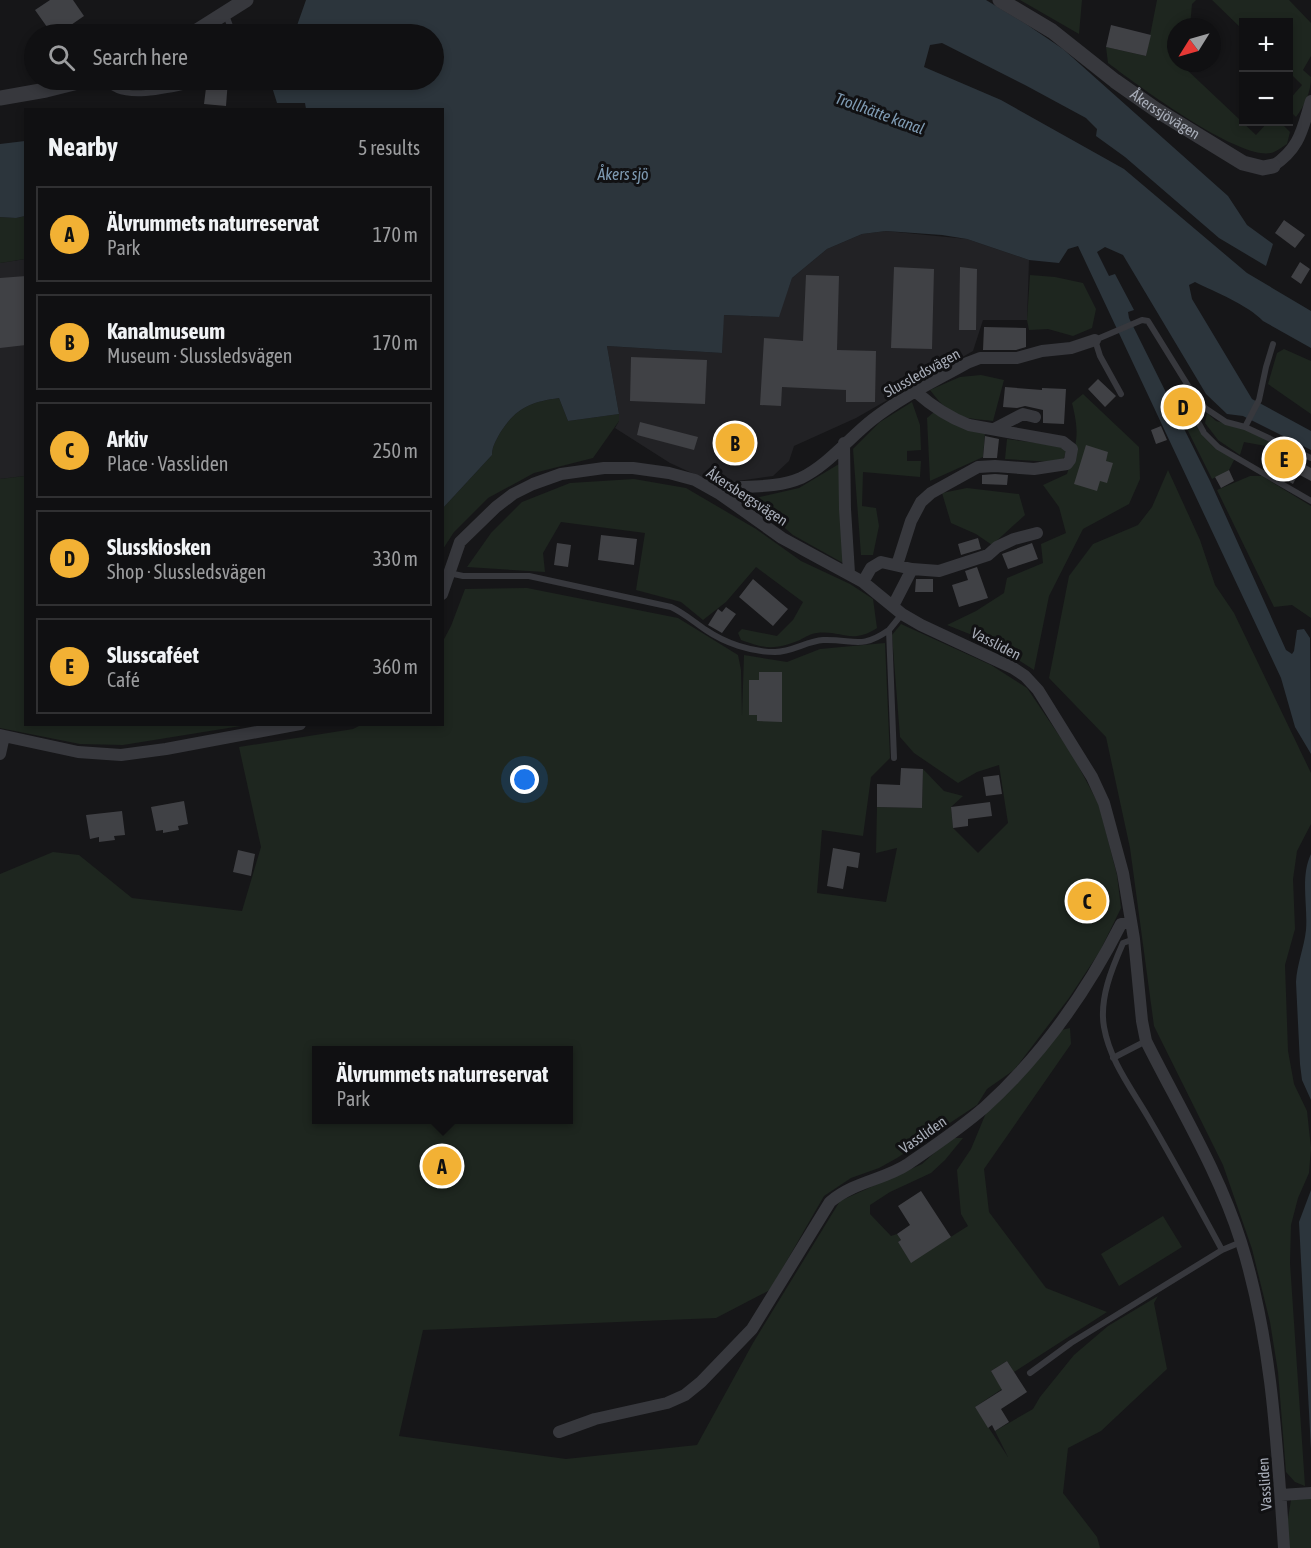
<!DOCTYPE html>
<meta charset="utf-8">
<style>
body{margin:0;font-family:"Asap Condensed",sans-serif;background:#1e1e20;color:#f1f3f6}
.controls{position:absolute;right:18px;top:18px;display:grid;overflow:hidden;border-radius:0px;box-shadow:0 3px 9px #0003}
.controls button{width:54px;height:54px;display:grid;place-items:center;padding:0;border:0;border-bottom:2px solid #303032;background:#101012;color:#f1f3f6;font:30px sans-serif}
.compass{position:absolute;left:1167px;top:18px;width:54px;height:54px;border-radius:50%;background:#101012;box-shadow:0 3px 9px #0003;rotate:233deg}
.you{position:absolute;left:525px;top:780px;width:21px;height:21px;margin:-15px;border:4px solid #fff;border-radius:50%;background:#1a73e8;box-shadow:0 0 0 9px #1a73e833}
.badge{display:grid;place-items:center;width:39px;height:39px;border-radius:50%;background:#f2b134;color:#111;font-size:20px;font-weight:700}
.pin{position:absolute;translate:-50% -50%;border:3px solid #fff;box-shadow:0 2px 6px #0006}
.popup{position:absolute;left:312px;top:1046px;width:261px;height:78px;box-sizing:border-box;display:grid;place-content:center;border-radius:0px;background:#101012;filter:drop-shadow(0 2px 4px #0005);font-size:20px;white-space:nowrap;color:#9c9d9f}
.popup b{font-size:22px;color:#f1f3f6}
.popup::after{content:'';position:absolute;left:50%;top:100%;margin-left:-12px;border:12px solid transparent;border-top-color:#101012}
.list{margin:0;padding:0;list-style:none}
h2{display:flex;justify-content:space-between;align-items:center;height:78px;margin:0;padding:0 24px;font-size:26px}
h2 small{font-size:20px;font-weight:400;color:#9c9d9f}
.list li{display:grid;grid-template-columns:39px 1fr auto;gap:18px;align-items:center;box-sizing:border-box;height:96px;margin:0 12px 12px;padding:0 12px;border:2px solid #303032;border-radius:0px}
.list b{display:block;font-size:22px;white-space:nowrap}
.list p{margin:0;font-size:20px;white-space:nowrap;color:#9c9d9f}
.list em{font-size:20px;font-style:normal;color:#9c9d9f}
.icon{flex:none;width:33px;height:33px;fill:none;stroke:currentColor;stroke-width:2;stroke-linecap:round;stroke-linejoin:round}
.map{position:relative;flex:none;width:1311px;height:1548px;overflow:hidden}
.search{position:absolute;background:#101012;box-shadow:0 3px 9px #0003;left:24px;top:24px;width:420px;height:66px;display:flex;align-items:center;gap:15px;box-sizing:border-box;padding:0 21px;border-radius:33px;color:#9c9d9f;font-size:22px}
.panel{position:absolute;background:#101012;box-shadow:0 3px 9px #0003;left:24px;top:108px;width:420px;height:618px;border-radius:0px}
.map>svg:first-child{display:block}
.built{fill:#222225}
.green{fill:#1e261f;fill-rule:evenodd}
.water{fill:#2c353c}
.building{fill:#404145}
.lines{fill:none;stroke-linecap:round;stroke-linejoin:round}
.service{stroke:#37383d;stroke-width:6}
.minor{stroke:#37383d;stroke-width:12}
.tertiary{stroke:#37383d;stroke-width:15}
.labels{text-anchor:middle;stroke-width:6;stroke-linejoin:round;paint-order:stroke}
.street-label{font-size:15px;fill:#a8adb8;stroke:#111113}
.water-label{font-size:16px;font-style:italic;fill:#7f9bb3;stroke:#111113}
</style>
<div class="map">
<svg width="1311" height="1548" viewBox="0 0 1311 1548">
<rect width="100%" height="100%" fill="#161618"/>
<path class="built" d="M886,231L967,239L1029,260L1027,320H983L973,351L856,418L794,446L789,461L773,476L716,484L670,463L615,428L619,421V414L607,346L722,353L723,315L778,317L792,278L827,249L862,234Z
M25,259V476L0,479V263Z"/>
<path class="green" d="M1020,0H1082L1079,34Z
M1157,0H1196L1192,4L1190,27H1176V63H1189L1185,68L1256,135L1268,122H1280L1290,132L1287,144C1282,147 1276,152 1271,153C1238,160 1136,84 1108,63L1106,47L1146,56Z
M1212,0H1289L1311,23V56L1303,70L1311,77C1311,92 1305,105 1296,117L1289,110V100L1302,85L1289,72L1288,22H1244L1243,30Z
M25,216V259L0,263V217L16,218Z
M1030,275L1055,277L1083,283L1096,309L1092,328L1073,336L1048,329L1029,330L1027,320Z
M1284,349L1311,361V414L1268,384L1277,353Z
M981,375L1004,380L993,421C959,417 952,419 930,390L960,377Z
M1083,394L1139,447L1140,479L1129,504L1083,529L1049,596L1034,670L992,643L947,625L976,611L1004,593L1007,578L1043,563L1041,544L1066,533L1059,507L1043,485L1067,474C1077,443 1080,435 1072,403Z
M559,398L568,421L619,414V421L593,458L534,473L488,498L454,532L443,549V508L492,455C492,446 496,441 500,433C516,408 530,402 559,398Z
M912,402L920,425L921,450L907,451V461H921L920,477L863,472L862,506L876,508L879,526L873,555H861L853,449L880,422Z
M934,412L985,433L983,457L930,481L927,418Z
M1189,413L1197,425L1235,458L1229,470L1212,479L1181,417Z
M1207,413L1216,421L1245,429L1282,446L1279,451L1266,446L1244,442L1240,455L1218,440L1205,423Z
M1007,439L1061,446L1067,449L1063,460L1052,462L1005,459Z
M839,464L843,563L793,535L751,499L799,488Z
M1168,470L1200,540L1215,585L1234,613L1311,773V824L1297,851L1293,879L1295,929L1285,965L1288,1051L1294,1084L1307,1111L1311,1148L1309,1173L1298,1198L1291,1225L1290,1263L1305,1486L1295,1482L1286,1472L1278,1372L1270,1322L1252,1249L1223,1165L1154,1026L1130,848L1106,737L1049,678L1069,576L1093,544L1138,525L1152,507Z
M25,476L26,724L247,725L123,745L80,744L0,728V479Z
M1250,476H1262L1311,506V618L1292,605L1274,607L1217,490Z
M634,479L686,488L756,529L801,561L850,584L873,599L877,628C851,645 842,630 817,633C812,633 805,637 800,640C774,650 766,649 741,640L738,633L742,629L777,636L793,620L803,602L756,567L726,602L703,620L681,602L636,590L645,533L561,522L543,553L545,572L467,567L491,533L522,502L570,483Z
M967,488L1019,494L1025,515L992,545L976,534L951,523L942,493Z
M527,588L678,618L738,655L741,670L742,716L744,655L787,662L820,649L885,643L890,758L871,777L863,836L822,830L817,893L886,902L897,848L876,853L877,807L922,808L923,769L944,791L963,796L951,807L953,828L978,853L1008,823L999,765L977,772L958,783L914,753L900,737L892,635L901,624L991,665L1027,688L1073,756L1099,805L1117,875L1121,908L1100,951L1069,998L1014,1070L987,1089L977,1105L897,1158L879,1168L851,1178L824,1196L770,1290L716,1318L423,1330L399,1436L566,1459L697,1445L753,1343L840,1201L922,1164L943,1145L954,1138H963L945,1160L931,1173L890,1192L870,1205V1214L891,1236L897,1234L901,1240L898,1242L911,1262L968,1226L961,1214L957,1170L971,1149L986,1113L1057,1031L1070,1028L1071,1044L984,1169L989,1212L1046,1288L1107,1312L1014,1372L1007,1361L991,1371L1002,1389L975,1407L1008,1457L995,1431L1033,1409L1040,1397L1074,1355L1108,1326L1158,1296L1154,1303L1167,1369L1101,1431L1068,1448L1063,1493L1097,1537L1100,1548H0V874L53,852L79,855L132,898L242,911L261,847L239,747L353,729L361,725L442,724L443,641L451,626L465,589ZM316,1050H568V1120H316Z
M1163,1216L1182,1247L1119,1286L1101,1254Z
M1311,1498V1548H1288L1286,1531L1291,1500Z"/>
<path class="water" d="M306,0H986L1026,24L1063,49L1228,196L1247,225L1273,244L1266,266L1219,238L1125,157L1096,136L1097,129L1086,118L1025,85L942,43L930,45L924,67L1001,100L1124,169L1247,273L1311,311V348L1263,321C1248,305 1215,292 1195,282L1189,285L1192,299L1252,399L1311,431V450L1243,416L1227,414L1206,394L1123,255L1105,247L1097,252L1109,276L1115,274L1134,310L1128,312L1129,318L1210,481L1286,650L1292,654L1294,651L1297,630L1304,629L1310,638L1311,754L1295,727L1281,678L1078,246L1068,249L1059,263L1029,260L967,239L942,235L886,231L862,234L827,249L792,278L779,317L724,315L722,353L607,346L619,414L568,421L559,398C530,402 516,408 500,433C496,441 492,446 492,455L443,508L442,110L306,109L305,103H277L272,87L275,80H434V34H294Z
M25,141V216L16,218L0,217V144Z
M1311,854V1100L1302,1080L1300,1064L1296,982C1297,964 1304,948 1306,930C1308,906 1300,877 1311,854Z
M1311,1190V1450L1299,1222Z"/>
<path class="building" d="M50,0H73L84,16L58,34H52L35,10Z
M1111,25L1151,35L1146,56L1106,47Z
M207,80H228L226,106L204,104Z
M1284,220L1305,235L1295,248L1275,233Z
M1300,262L1310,269L1301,284L1291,277Z
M894,267L934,269L932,349L891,348Z
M960,267L977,269L976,330H959Z
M806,275L839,276L837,350L876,351L875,402H846V390L782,387L781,406L760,405L764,338L803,341Z
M26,276V345L0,348V278Z
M984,327L1026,328V347L1016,350H983Z
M631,357L707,360L705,404L630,401Z
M1098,379L1116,396L1105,407L1088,389Z
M1005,387L1042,390V388L1066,389L1064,424L1043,423V410L1025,406L1017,408L1003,407Z
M640,422L698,437L694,450L637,435Z
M1161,426L1167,440L1156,444L1151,430Z
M985,436L999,439L997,458H983Z
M1086,445L1108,452L1106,461L1113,463L1107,483L1100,481L1097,491L1074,484Z
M1279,451L1311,468V481L1298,474L1293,484L1268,470Z
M1229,470L1234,481L1221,488L1215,477Z
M995,474L1008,475L1007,485L982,484V475Z
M601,535L637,539L634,565L598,560Z
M978,538L981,549L961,555L958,544Z
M557,543L571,545L568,567L554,565Z
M1032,543L1038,559L1008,569L1002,554Z
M977,567L988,598L959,607L952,585L968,580L965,571Z
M753,579L788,609L773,626L739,597Z
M916,579H933V592H915Z
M726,607L736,614L722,633L708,625L718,609L722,612Z
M759,672H782V722L757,721V715H749V680H759Z
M901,768L923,769L922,808L877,807V784L900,785Z
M999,775L1002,794L986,796L983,777Z
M184,801L188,824L178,826L179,830L163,833V830L156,831L151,807Z
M990,802L992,816L968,819V826L953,828L951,807Z
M122,811L125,835L114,836L115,840L99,842V837L90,839L86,815Z
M833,848L860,853L858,868L847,866L843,889L827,886Z
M238,850L255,854L251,876L233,872Z
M921,1191L951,1237L911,1263L898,1242L901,1240L897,1234L910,1225L898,1206Z
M1007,1361L1027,1392L1001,1409L1009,1422L995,1431L992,1425L988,1428L975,1407L1002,1390L991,1371Z"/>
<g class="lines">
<path class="service" d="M226,15L233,34
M105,80C120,104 169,89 193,85L201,80
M1121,394L1100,356L1095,340L1142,320L1148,321L1192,392L1205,408L1226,422L1245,427L1311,458
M1193,395L1196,418L1204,433L1218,447L1311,501
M1245,427L1259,400L1266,367L1273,344
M449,573L463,576H529L671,607C684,613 694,622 706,630C725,643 751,652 775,652C792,652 807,641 823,640C855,639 860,650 889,630
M894,758L889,630L902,614
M1134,939L1123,943C1112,968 1099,999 1104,1027C1110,1061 1131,1088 1148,1117C1174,1161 1198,1206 1222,1250
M1113,1058L1146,1041
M1030,1373L1071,1343L1222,1250L1241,1242"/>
<path class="minor" d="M1273,166C1300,148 1302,130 1311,101
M994,429L1023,414L1035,417
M844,443L845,509L849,573
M720,494L724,488C749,486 778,488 801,478C828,465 849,438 872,420C901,397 935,381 967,363L980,358H1017L1042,351L1071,348L1095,340
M897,565L911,521L921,502L931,493L978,467L995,466L1034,469L1067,464L1070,460L1072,449L1063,442L969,425C948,417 933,407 916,392
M863,582L871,568L881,562L912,569L939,571L988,555L997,547L1014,539L1037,533
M442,594L460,542L496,507L513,494L533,484L561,474L604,468H633L669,473L695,480L720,494L782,538L863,582L902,614L921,625L1013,668L1025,676L1038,690L1092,777L1104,803L1123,873L1134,939L1142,1021L1146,1041C1179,1107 1219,1172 1241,1242C1272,1341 1277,1445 1284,1548
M893,606L912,569
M0,735L78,752L121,755L166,749L300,724
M0,754L4,736
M559,1432L595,1419L667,1403L685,1395L701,1382L752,1329L830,1202C855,1181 884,1180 908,1164C934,1146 961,1128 985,1107C1041,1056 1087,991 1121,924L1130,922
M1281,1495L1311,1493"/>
<g class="tertiary">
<path id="s1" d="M1000,0L1052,31L1115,81L1155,109L1243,163L1263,168L1273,166"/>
<path d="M192,34L246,0"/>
<path d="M0,98L46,90L86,80"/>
</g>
</g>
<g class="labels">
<g class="street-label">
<text dy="5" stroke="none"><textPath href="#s1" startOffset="201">Åkerssjövägen</textPath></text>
<text transform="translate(922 373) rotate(-29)" y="5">Slussledsvägen</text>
<text transform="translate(747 497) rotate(33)" y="5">Åkersbergsvägen</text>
<text transform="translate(996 644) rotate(27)" y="5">Vassliden</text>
<text transform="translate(923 1135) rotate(-35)" y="5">Vassliden</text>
<text transform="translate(1265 1484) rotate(-94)" y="5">Vassliden</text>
</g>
<g class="water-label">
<text transform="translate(880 113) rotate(20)" y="6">Trollhätte kanal</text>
<text x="623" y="180">Åkers sjö</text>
</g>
</g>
</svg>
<div class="controls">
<button>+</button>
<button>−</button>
</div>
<svg class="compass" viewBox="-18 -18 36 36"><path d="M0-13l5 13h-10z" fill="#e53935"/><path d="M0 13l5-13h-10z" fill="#9c9d9f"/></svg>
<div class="you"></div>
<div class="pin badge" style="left:442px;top:1166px">A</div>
<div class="popup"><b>Älvrummets naturreservat</b>Park</div>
<div class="pin badge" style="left:735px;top:443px">B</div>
<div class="pin badge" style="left:1087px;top:901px">C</div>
<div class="pin badge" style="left:1183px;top:407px">D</div>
<div class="pin badge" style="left:1284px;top:459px">E</div>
<div class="search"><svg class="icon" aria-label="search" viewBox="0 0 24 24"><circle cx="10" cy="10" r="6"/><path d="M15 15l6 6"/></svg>Search here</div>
<section class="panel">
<h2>Nearby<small>5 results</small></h2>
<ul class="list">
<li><span class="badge">A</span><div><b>Älvrummets naturreservat</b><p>Park</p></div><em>170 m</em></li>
<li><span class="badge">B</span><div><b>Kanalmuseum</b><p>Museum · Slussledsvägen</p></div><em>170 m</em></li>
<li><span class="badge">C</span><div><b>Arkiv</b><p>Place · Vassliden</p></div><em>250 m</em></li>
<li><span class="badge">D</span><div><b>Slusskiosken</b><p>Shop · Slussledsvägen</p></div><em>330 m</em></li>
<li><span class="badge">E</span><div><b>Slusscaféet</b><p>Café</p></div><em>360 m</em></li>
</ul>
</section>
</div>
